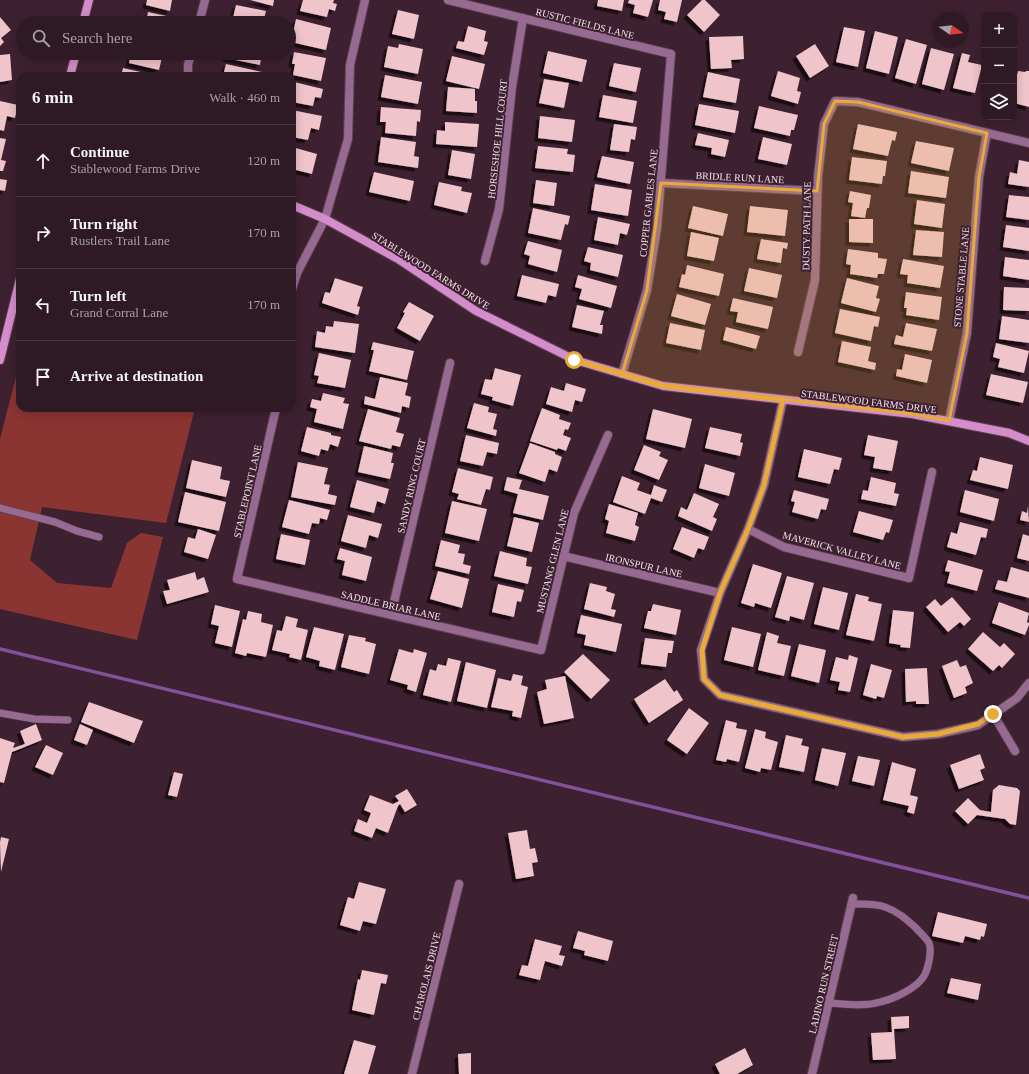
<!DOCTYPE html>
<meta charset="utf-8">
<style>
body{margin:0;font-family:Georgia,serif;background:#36222c;color:#f1f3f6}
.controls{position:absolute;right:12px;top:12px;display:grid;overflow:hidden;border-radius:8px;box-shadow:0 2px 10px #0003}
.controls button{width:36px;height:36px;display:grid;place-items:center;padding:0;border:0;border-bottom:1px solid #493841;background:#2e1924;color:#f1f3f6;font:20px sans-serif}
.compass{position:absolute;left:933px;top:12px;width:36px;height:36px;border-radius:50%;background:#2e1924;box-shadow:0 2px 10px #0003;rotate:104deg}
.stop{position:absolute;width:12px;height:12px;margin:-9px;border:3px solid #e8ab37;border-radius:50%;background:#fff}
.stop.end{background:#e8ab37;border-color:#fff;box-shadow:0 1px 4px #0008}
.list{margin:0;padding:0;list-style:none}
h2{display:flex;justify-content:space-between;align-items:center;height:52px;margin:0;padding:0 16px;font-size:17px}
h2 small{font-size:13px;font-weight:400;color:#a7a0a6}
.list li{display:grid;grid-template-columns:26px 1fr auto;gap:12px;align-items:center;box-sizing:border-box;height:72px;padding:0 16px;border-top:1px solid #493841}
.list b{display:block;font-size:15px;white-space:nowrap}
.list p{margin:0;font-size:13px;white-space:nowrap;color:#a7a0a6}
.list em{font-size:13px;font-style:normal;color:#a7a0a6}
.icon{flex:none;width:22px;height:22px;fill:none;stroke:currentColor;stroke-width:2;stroke-linecap:round;stroke-linejoin:round}
.map{position:relative;flex:none;width:1029px;height:1074px;overflow:hidden}
.search{position:absolute;background:#2e1924;box-shadow:0 2px 10px #0003;left:16px;top:16px;width:280px;height:44px;display:flex;align-items:center;gap:10px;box-sizing:border-box;padding:0 14px;border-radius:22px;color:#a7a0a6;font-size:15px}
.panel{position:absolute;background:#2e1924;box-shadow:0 2px 10px #0003;left:16px;top:72px;width:280px;height:340px;border-radius:12px}
.map>svg:first-child{display:block}
.forest{fill:#8b3532}
.lines{fill:none;stroke-linecap:round;stroke-linejoin:round}
.stream{stroke:#815299;stroke-width:3.5}
.building{fill:#efc4cb;filter:url(#shadow)}
.lane-casing{stroke:#5b404e;stroke-width:8}
.street-casing{stroke:#5b404e;stroke-width:10}
.secondary-casing{stroke:#5b404e;stroke-width:10}
.lane{stroke:#976a91;stroke-width:7}
.street{stroke:#976a91;stroke-width:8}
.secondary{stroke:#d48ccc;stroke-width:8}
.route{stroke:#e8ab37;stroke-width:5}
.marked{fill:#e8ab37;fill-opacity:0.2;stroke:#e8ab37;stroke-width:3;stroke-linejoin:round}
.labels{text-anchor:middle;stroke-width:4;stroke-linejoin:round;paint-order:stroke}
.street-label{font-size:10px;fill:#f5e1ea;stroke:#3e2130}
</style>
<div class="map">
<svg width="1029" height="1074" viewBox="0 0 1029 1074">
<defs>
<filter id="shadow"><feDropShadow dx="-3.5" dy="3.5" stdDeviation="0" flood-color="#0009"/></filter>
</defs>
<rect width="100%" height="100%" fill="#3e2130"/>
<path class="forest" d="M20,361V408H195L166,523L42,507L30,560L57,583L111,588L127,543L141,533L163,537L137,640L0,609V439Z"/>
<g class="lines">
<path class="stream" d="M0,649L1029,898"/>
</g>
<path class="building" d="M147,0H172L170,11L146,5Z
M250,0H274L273,6Z
M303,0H334L333,3L337,4L335,11L329,9L327,17L300,11Z
M598,0H624L622,11L597,6Z
M629,0H653L648,17L633,13L635,5L628,3Z
M660,0H682L677,22L664,19L666,12L658,10Z
M702,0H705L720,15L704,32L687,15Z
M236,5L266,11L263,23H240L241,19L233,18Z
M398,10L419,15L414,39L392,34Z
M148,12L171,17L170,23H146Z
M0,17L11,30L1,38L4,42L0,46Z
M296,19L331,28L326,50L291,42Z
M468,26L486,31L484,41L488,42L484,55L456,48L458,41L464,42Z
M844,27L865,31L858,67L836,62Z
M875,31L898,37L889,74L866,68Z
M743,36L744,59L731,60L732,68L711,69L709,37Z
M906,39L927,45L916,84L895,78Z
M399,44L423,49L418,74L384,67L388,46L398,48Z
M815,44L829,66L810,78L796,56Z
M931,48L954,54L944,90L922,84Z
M548,51L587,60L582,82L543,73Z
M294,52L326,58L321,81L293,75L295,64H292Z
M131,53H163L159,70L129,63Z
M227,53H262L260,65L226,58Z
M962,53L970,55L968,62L982,65L975,93L953,88Z
M10,54L12,80L0,82V55Z
M452,56L485,64L479,89L446,81Z
M614,63L641,68L636,92L609,86Z
M226,64L262,72L261,76H223Z
M123,68L154,75V76H121Z
M778,71L800,78L797,91L801,92L798,104L771,96Z
M1018,71L1025,72L1026,71H1029V107L1014,103V88Z
M708,72L740,79L736,103L703,97Z
M385,75L422,82L418,104L381,97Z
M544,79L569,83L564,108L539,103Z
M294,82L323,89L321,98L315,97L313,106L292,102V89Z
M448,87L475,89V101H477V113L446,111Z
M603,95L637,101L633,123L599,117Z
M0,101L18,105L15,118L7,116L4,131L0,130Z
M699,104L739,111L735,133L695,125Z
M759,106L798,115L794,130H791L790,136L754,128Z
M381,107L421,110L420,122L417,121L416,136L385,133L386,122H380Z
M292,110L322,116L319,130L311,128L308,140L292,137Z
M540,116L575,120L572,142L538,138Z
M445,122L479,124L477,147L436,144L437,130L445,131Z
M614,124L637,127L635,140L631,139L629,152L610,150Z
M858,124L897,132L895,141L892,140L888,156L853,149Z
M698,133L729,140L725,157L711,154L712,148L695,145Z
M381,137L416,142L414,156L419,157L418,168L378,162Z
M763,137L792,144L787,165L758,159Z
M0,138L6,139L1,160L6,161L3,171H0Z
M916,141L954,148L949,171L911,163Z
M538,146L568,149L567,154L575,155L573,172L535,168Z
M292,147L317,154L312,174L292,169Z
M452,150L475,154L471,179L448,175Z
M602,156L634,162L630,184L597,177Z
M852,157L887,161L885,176H883L882,184L849,180Z
M1019,160L1029,162V187L1008,184L1010,172L1017,174Z
M911,171L949,177L946,198L908,193Z
M374,172L414,181L410,201L369,192Z
M0,179L7,180L5,191L0,190Z
M536,180L557,183L554,206L533,203Z
M439,182L462,187L461,191L472,193L467,213L434,205Z
M595,184L632,190L628,216L591,210Z
M850,191L871,195L869,208H867L865,218L851,216L853,203L848,202Z
M1009,195L1029,197V220L1006,217Z
M917,200L945,204L942,228L914,224Z
M693,206L728,214L723,236L688,228Z
M750,206L788,210L785,236L747,232Z
M533,208L570,216L568,225L565,224L561,240L528,233Z
M598,217L630,224L627,235L620,233L618,245L594,240Z
M849,219H873V243L849,242Z
M1006,225L1029,228V251L1003,247Z
M916,230L944,232L942,257L913,255Z
M691,232L719,238L714,261L687,256Z
M761,239L788,243L787,249L783,248L781,263L757,259Z
M528,241L562,250L557,272L528,264L530,256L524,254Z
M588,247L623,255L618,277L590,270L591,263L584,261Z
M848,249L878,253V258L887,259L884,274H878L877,278L850,274L851,265L846,264Z
M1005,257L1029,260V280L1003,276Z
M903,259L944,266L940,288L907,283L908,275L900,274Z
M687,265L724,274L719,296L679,287L682,274L685,275Z
M749,268L782,275L777,298L744,291Z
M522,275L559,284L556,297L548,295L546,303L517,296Z
M578,275L617,286L611,308L579,299L582,289L575,287Z
M335,278L363,287L357,306L360,307L358,315L322,303L325,292L330,293Z
M847,278L879,286L876,298L880,299L876,312L841,303Z
M1004,287L1029,288V311L1003,310Z
M906,292L942,297L939,320L906,315L907,308H904Z
M677,294L711,304L705,325L671,316Z
M733,298L773,307L768,329L736,322L738,312L730,311Z
M409,302L434,316L420,341L397,328L405,313L403,312Z
M577,305L604,311L600,325H603L602,334L572,327Z
M840,309L880,317L878,327L874,326L871,341L835,333Z
M1002,316L1029,320V343L999,339Z
M334,321L359,324L355,353L315,347L317,331L325,333L326,326L333,327Z
M670,323L705,330L701,350L666,343Z
M906,323L937,329L932,351L894,344L896,335L903,337Z
M726,327L760,336L756,349L723,340Z
M842,341L871,347L868,361L876,363L875,370L838,362Z
M373,342L414,351L407,380L369,371L374,350H371Z
M996,343L1029,351L1024,373L998,367L1000,359L993,357Z
M319,353L351,360L345,388L317,383L319,376L314,375Z
M905,354L932,360L927,383L896,376L897,369L902,370Z
M495,368L521,375L513,406L492,400L493,397L481,394L485,379L492,380Z
M991,374L1028,382L1023,403L986,395Z
M380,377L408,383L405,395L411,397L409,408L402,406L401,413L364,404L365,396L375,399Z
M566,383L586,389L582,402L575,400L572,412L546,404L551,387L564,391Z
M323,393L345,398L343,403L349,404L343,429L314,422L317,409L310,407L312,399L321,401Z
M474,403L489,407L488,412L497,414L493,429L497,430L496,436L467,428Z
M542,408L560,415L559,419L571,423L568,430L565,429L563,435L571,438L566,451L558,448L557,450L530,441Z
M368,409L400,418L396,432L404,434L400,447L392,445L391,449L359,441Z
M653,409L692,419L685,448L646,439Z
M307,427L331,433V435L341,437L338,447L330,444L328,451L321,449L319,456L301,451Z
M710,427L742,434L740,442L743,443L740,456L705,448Z
M466,435L499,443L497,454L487,452L483,466L460,461Z
M868,435L898,441L892,471L873,468L875,457L864,455Z
M530,443L555,452V454L562,457L557,472L549,469L545,482L519,473Z
M644,445L661,452L659,456L668,460L659,480L634,470Z
M364,446L393,453L391,463H394L390,479L358,472Z
M804,449L842,458L839,470L834,469L830,484L798,477Z
M980,457L1013,465L1008,489L970,480L973,470L977,471Z
M192,460L222,467L220,479L230,481L226,497L186,488Z
M298,462L328,468L324,484L330,485L328,494L337,496L335,505L291,497Z
M705,464L735,473L729,496L699,488Z
M458,468L493,477L490,490L486,489L481,505L457,499L459,494L452,492Z
M622,476L640,483L637,490L651,495L654,485L667,490L662,502L651,498L645,514L613,502Z
M507,477L522,480L519,489L549,496L543,520L513,513L518,494L504,490Z
M871,477L896,483L894,493L899,494L896,506L861,499L863,490L868,491Z
M357,480L389,489L385,504L377,501L374,513L350,507Z
M794,490L829,499L826,510L821,509L818,519L792,512L795,502L791,501Z
M965,490L999,499L994,521L960,512Z
M185,492L226,502L219,531L178,522Z
M694,493L719,504L713,517L717,519L712,531L678,516L681,507L687,510Z
M289,500L330,510L327,520L320,518L319,524L312,523L309,534L282,527Z
M452,501L487,509L479,541L445,533Z
M609,504L638,513L635,525L639,527L635,541L606,533L609,521L605,519Z
M1028,506L1029,522L1020,520L1022,511L1027,513Z
M859,511L893,520L889,533L886,532L883,540L853,532Z
M348,515L382,524L378,538L369,535L366,548L341,541Z
M514,517L539,523L532,552L507,546Z
M960,522L988,529L986,538L981,537L976,555L947,547L951,532L957,534Z
M682,527L709,537L704,550L698,548L694,558L673,549Z
M198,529L216,535L208,559L184,552L188,537L195,539Z
M281,534L310,540L305,565L276,559Z
M1023,534L1029,536V561L1017,558Z
M441,540L460,545L458,553L465,554L463,564L471,566L469,574L435,566Z
M340,548L372,557L366,581L342,575L345,561L337,559Z
M500,551L527,558L526,566L532,567L528,584L494,576Z
M948,560L983,570L977,591L947,583L950,572L945,571Z
M753,564L782,573L771,608L755,603L754,607L741,603Z
M1011,567L1029,572V598L995,589L998,580L1007,582Z
M438,571L469,579L462,608L430,599Z
M195,572L197,580L204,577L209,592L167,604L163,591L170,590L167,580Z
M787,576L814,583L804,620L790,616L789,621L775,617Z
M590,583L607,587L606,591L615,594L611,609L616,610L614,617L584,609Z
M498,584L524,590L521,602L517,601L514,617L492,612Z
M823,587L848,593L839,630L814,624Z
M856,594L869,597L868,601L882,604L874,641L846,635Z
M952,597L971,619L964,626L960,622L948,632L926,607L935,599L941,606Z
M999,602L1029,613L1027,622L1029,623V625L1025,635L992,623Z
M653,604L681,610L676,635L644,628L648,611H651Z
M215,605L240,611L232,647L215,643L219,626L211,624Z
M893,610L914,612L910,648L900,647L901,645L889,643Z
M248,611L262,614L261,622L273,625L266,657L247,653L246,656L235,653L243,619L246,620Z
M581,615L622,624L616,652L584,645L586,635L577,633Z
M286,616L298,619L296,627L308,630L301,660L289,657L290,654L272,650L277,630L282,631Z
M314,627L344,634L335,670L319,666L320,661L306,657Z
M732,627L761,634L753,667L724,660Z
M767,632L779,636L777,643L791,646L784,676L758,670Z
M983,632L1000,647L1004,643L1015,654L1002,668L999,665L993,671L968,649Z
M349,635L366,638L365,641L376,644L369,674L341,667Z
M645,638L674,641L672,653H668L666,667L641,664Z
M799,644L826,650L819,683L791,676Z
M399,649L413,653L414,649L427,653L416,692L407,689L408,685L390,680Z
M583,654L610,680L591,699L564,672Z
M849,655L858,658L850,692L838,690L840,682L830,680L836,657L848,660Z
M448,658L461,661L451,702L423,695L430,669L436,671L438,664L446,666Z
M957,660L960,667L966,665L973,683L965,687L967,693L954,698L942,666Z
M466,662L496,670L487,708L457,701Z
M871,664L892,670L884,698L877,696L876,699L863,695Z
M927,668L929,704H916V701L906,702L905,669Z
M513,674L523,676L521,685L528,687L521,718L512,716L513,711L491,707L498,678L511,681Z
M565,676L574,718L544,724L537,692L547,689L545,680Z
M665,679L674,692L677,690L683,700L649,723L634,699Z
M89,702L143,721L134,743L81,722Z
M689,708L709,723L687,754L667,740Z
M726,720L737,723L736,728L747,730L739,762L727,759L726,762L716,760Z
M36,724L42,740L12,752L4,783L0,782V738L15,743L13,748L25,744L20,731Z
M80,724L93,730L87,745L74,740Z
M755,729L766,732L765,738L778,742L771,770L761,768L760,772L745,768Z
M786,735L803,739L801,745L809,747L804,772L779,767Z
M46,745L63,753L53,775L35,767Z
M822,748L846,753L838,786L815,780Z
M980,754L985,768L980,770L984,780L959,789L950,765Z
M858,756L880,760L874,786L852,781Z
M892,762L916,769L910,795L918,797L914,814L907,812L909,806L883,800Z
M174,772L183,774L177,797L168,795Z
M999,785L1017,788L1020,791L1016,825L1010,824L1005,819L977,815L968,824L955,811L968,798L980,810L991,812L993,790Z
M407,789L417,805L405,812L400,804L398,806L388,833L376,828L372,838L354,831L358,819L367,823L371,813L364,810L370,795L393,804L399,801L395,796Z
M527,830L530,849L535,848L538,862L532,863L534,876L516,879L508,833Z
M1,837L9,839L1,872L0,842Z
M359,882L386,889L376,924L363,921L360,931L340,925L348,897L354,899Z
M938,912L987,924L984,937L981,936L980,940L965,936L963,943L932,936Z
M578,931L613,941L608,961L584,955L585,951L573,948Z
M535,939L562,946L559,955L565,956L562,966L545,961L540,980L519,975L522,965L528,966Z
M362,970L388,975L386,984L381,983L374,1015L352,1010L358,979L360,980Z
M951,978L981,984L978,1000L947,993Z
M909,1016V1028L894,1029L896,1059L873,1060L871,1033L892,1032L891,1017Z
M354,1040L376,1046L368,1074H344Z
M745,1048L753,1065L737,1074H720L715,1064Z
M471,1053V1074H459L458,1054Z"/>
<g class="lines">
<defs>
<path id="lane" d="M0,508L55,522L77,531L99,537
M0,713L34,719L68,720
M829,1003C846,1004 863,1007 880,1002C894,999 917,988 924,976C927,971 928,966 929,961C930,956 931,948 929,943C926,937 919,932 915,927C906,919 897,911 885,907C874,903 862,904 851,904"/>
<path id="street" d="M448,0L671,54L657,228L647,290L622,374
M199,23L205,0
M188,76V65L191,53
M661,183L817,191
M485,261L499,209L512,87L523,18
M292,289L297,273L325,219L348,139L350,65L365,0
M798,352L815,280L818,176L824,124L835,101L858,102L1029,143
M783,400L764,485L748,529L720,593L701,650L704,679L720,695L903,737L938,734L978,725L1017,698L1029,683
M276,408L237,579L541,650L574,513L608,435
M949,421L967,333L979,177L987,133
M748,529L784,547L909,578L932,472
M563,556L720,593
M391,615L450,363
M993,714L1015,751
M412,1074L459,884
M812,1074L853,898"/>
<path id="secondary" d="M83,23L89,0
M70,76L76,53
M292,205L325,219L398,259L476,311L575,360L663,386L912,414L1009,433L1029,441
M0,360L20,279"/>
</defs>
<use href="#lane" class="lane-casing"/>
<use href="#street" class="street-casing"/>
<use href="#secondary" class="secondary-casing"/>
<use href="#lane" class="lane"/>
<use href="#street" class="street"/>
<use href="#secondary" class="secondary"/>
</g>
<g class="lines">
<path class="route" d="M574,360L663,386L783,400L764,485L748,529L720,593L702,650L704,679L720,695L903,737L938,734L978,724L993,714"/>
</g>
<path class="marked" d="M835,101L858,102L987,133L979,177L967,333L949,421L912,414L663,386L622,374L647,290L661,183L817,191L824,124Z"/>
<g class="labels">
<g class="street-label">
<text transform="translate(585 23) rotate(14)" y="4">RUSTIC FIELDS LANE</text>
<text transform="translate(497 139) rotate(-84)" y="4">HORSESHOE HILL COURT</text>
<text transform="translate(740 177) rotate(3)" y="4">BRIDLE RUN LANE</text>
<text transform="translate(648 203) rotate(-84)" y="4">COPPER GABLES LANE</text>
<text transform="translate(806 226) rotate(-89)" y="4">DUSTY PATH LANE</text>
<text transform="translate(431 270) rotate(32)" y="4">STABLEWOOD FARMS DRIVE</text>
<text transform="translate(961 277) rotate(-85)" y="4">STONE STABLE LANE</text>
<text transform="translate(869 401) rotate(7)" y="4">STABLEWOOD FARMS DRIVE</text>
<text transform="translate(411 486) rotate(-77)" y="4">SANDY RING COURT</text>
<text transform="translate(247 491) rotate(-77)" y="4">STABLEPOINT LANE</text>
<text transform="translate(842 550) rotate(15)" y="4">MAVERICK VALLEY LANE</text>
<text transform="translate(552 561) rotate(-76)" y="4">MUSTANG GLEN LANE</text>
<text transform="translate(644 565) rotate(13)" y="4">IRONSPUR LANE</text>
<text transform="translate(391 605) rotate(13)" y="4">SADDLE BRIAR LANE</text>
<text transform="translate(426 976) rotate(-76)" y="4">CHAROLAIS DRIVE</text>
<text transform="translate(823 984) rotate(-77)" y="4">LADINO RUN STREET</text>
</g>
</g>
</svg>
<div class="controls">
<button>+</button>
<button>−</button>
<button><svg class="icon" aria-label="layers" viewBox="0 0 24 24"><path d="M12 4l9 5-9 5-9-5zM3 14l9 5 9-5"/></svg></button>
</div>
<svg class="compass" viewBox="-18 -18 36 36"><path d="M0-13l5 13h-10z" fill="#e53935"/><path d="M0 13l5-13h-10z" fill="#a7a0a6"/></svg>
<div class="stop" style="left:574px;top:360px"></div>
<div class="stop end" style="left:993px;top:714px"></div>
<div class="search"><svg class="icon" aria-label="search" viewBox="0 0 24 24"><circle cx="10" cy="10" r="6"/><path d="M15 15l6 6"/></svg>Search here</div>
<section class="panel">
<h2>6 min<small>Walk · 460 m</small></h2>
<ul class="list">
<li><svg class="icon" aria-label="ahead" viewBox="0 0 24 24"><path d="M12 20V5M6 11l6-6 6 6"/></svg><div><b>Continue</b><p>Stablewood Farms Drive</p></div><em>120 m</em></li>
<li><svg class="icon" aria-label="right" viewBox="0 0 24 24"><path d="M7 20v-9h11M14 6l5 5-5 5"/></svg><div><b>Turn right</b><p>Rustlers Trail Lane</p></div><em>170 m</em></li>
<li><svg class="icon" aria-label="left" viewBox="0 0 24 24"><path d="M17 20v-9H6M10 6l-5 5 5 5"/></svg><div><b>Turn left</b><p>Grand Corral Lane</p></div><em>170 m</em></li>
<li><svg class="icon" aria-label="arrive" viewBox="0 0 24 24"><path d="M6 21V4h12l-3 4 3 4H6"/></svg><div><b>Arrive at destination</b></div></li>
</ul>
</section>
</div>
